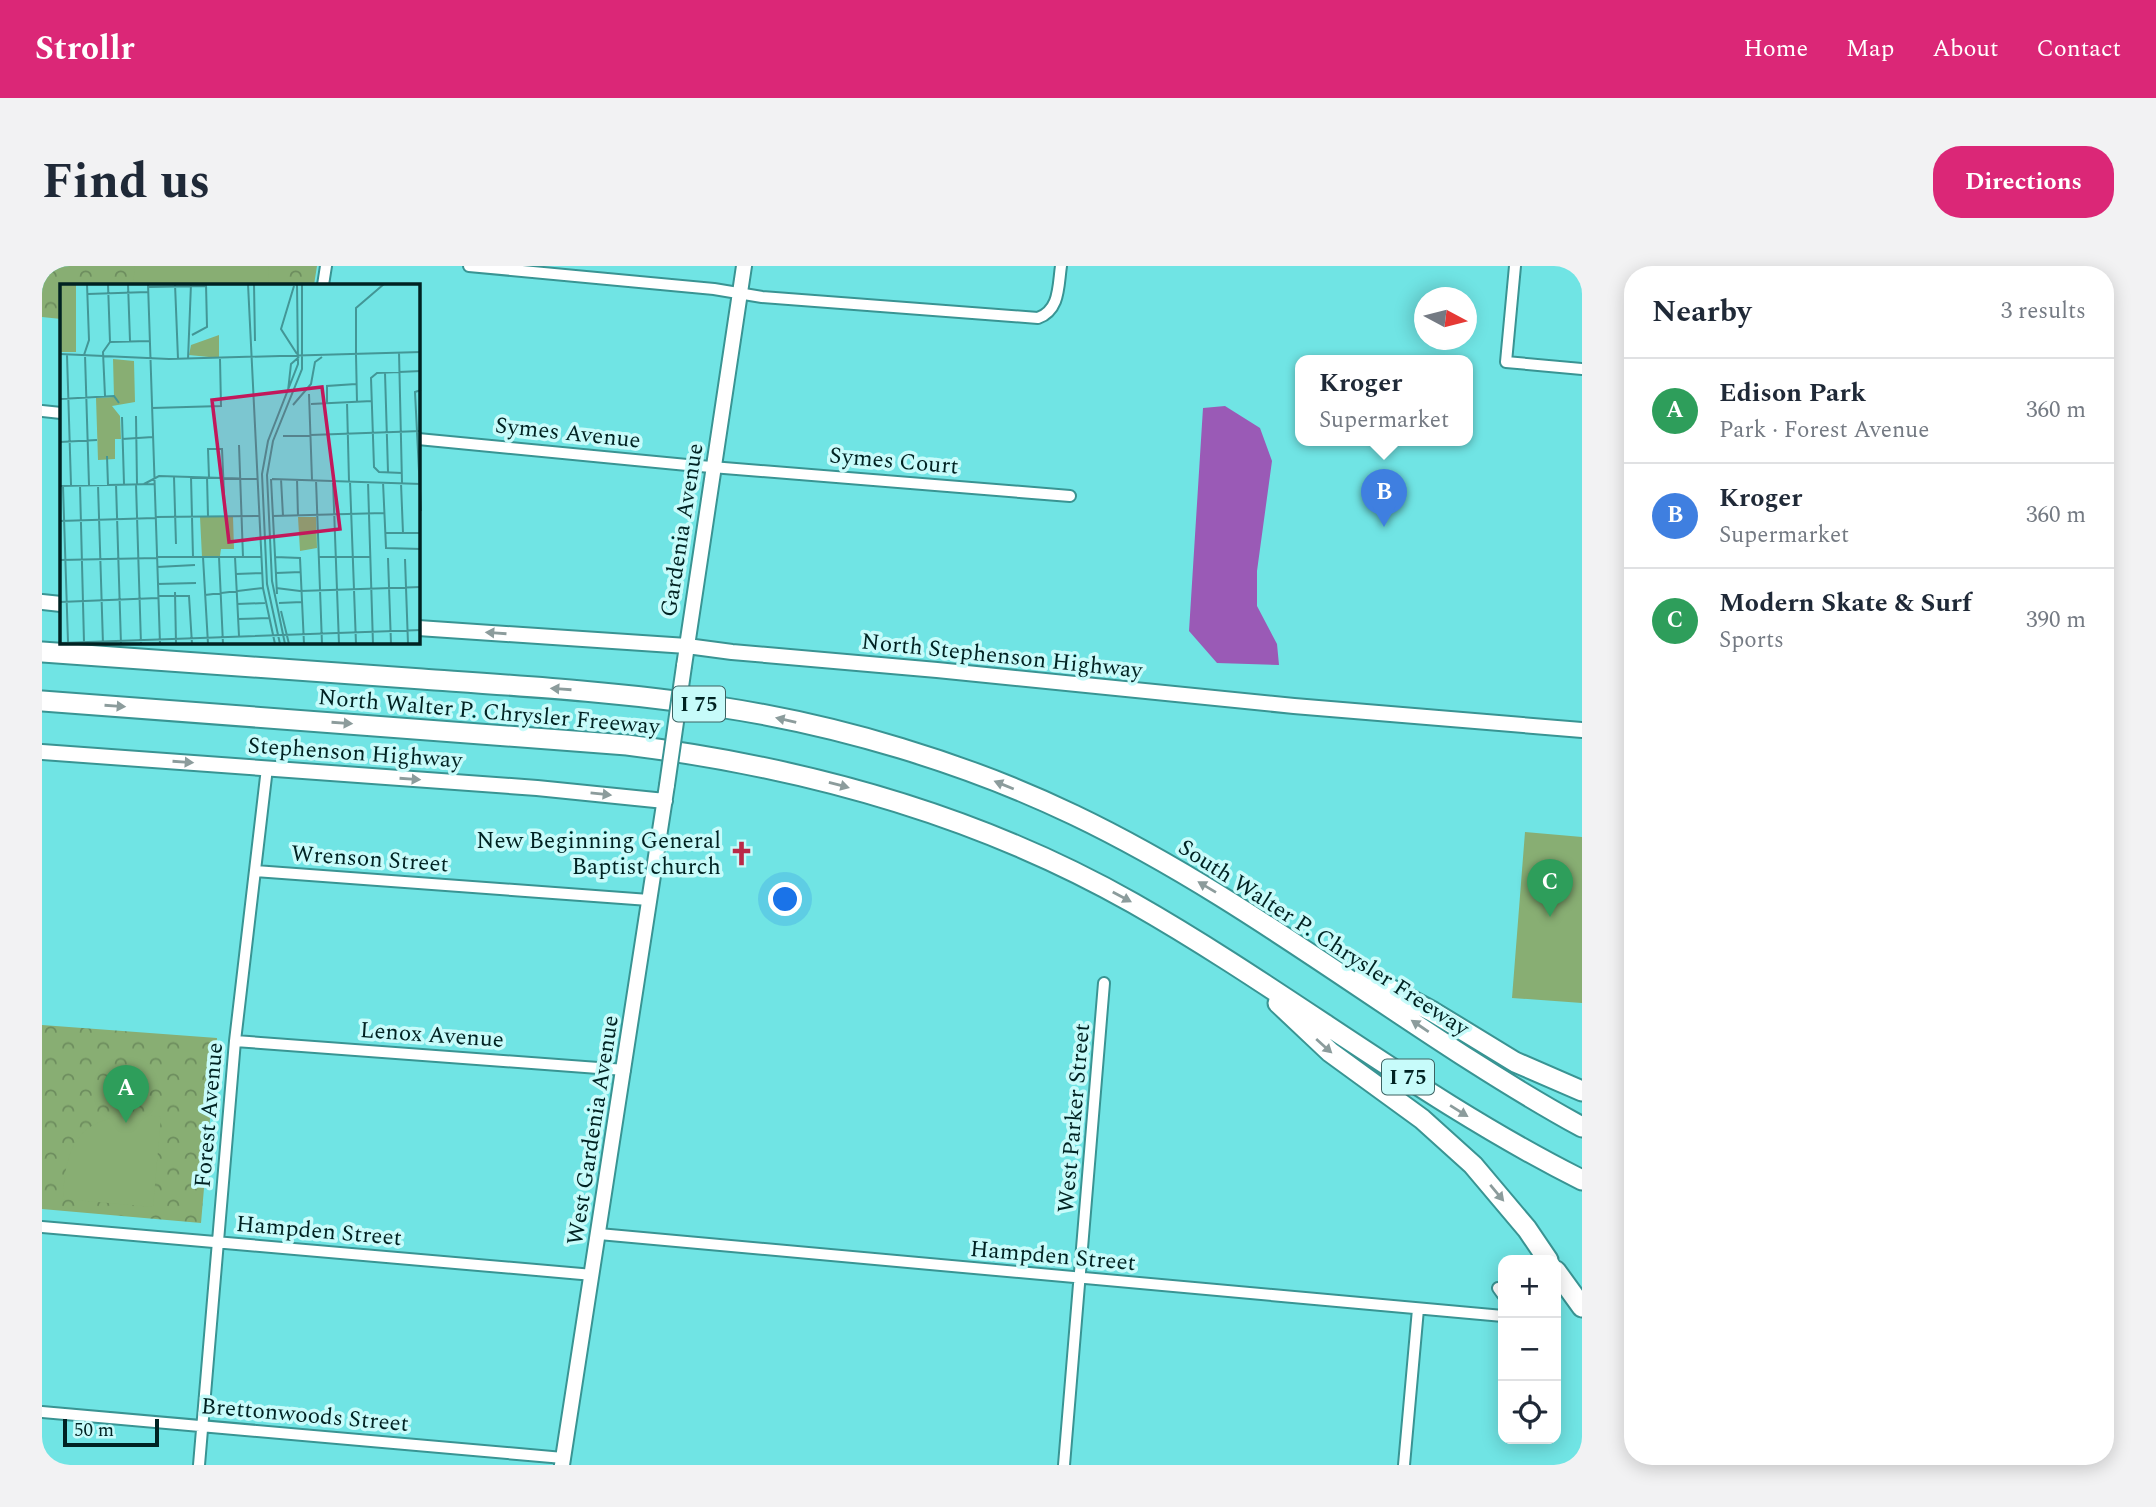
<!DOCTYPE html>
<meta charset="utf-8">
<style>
body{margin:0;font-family:Spectral,serif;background:#f2f2f3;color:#1f2937}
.controls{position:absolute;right:21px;bottom:21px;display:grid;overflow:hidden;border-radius:14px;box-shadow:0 4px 18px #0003}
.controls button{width:63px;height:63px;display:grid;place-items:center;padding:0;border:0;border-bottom:2px solid #e0e1e3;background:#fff;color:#1f2937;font:35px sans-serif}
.compass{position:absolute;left:1372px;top:21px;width:63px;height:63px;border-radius:50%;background:#fff;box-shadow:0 4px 18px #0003;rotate:97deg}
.scale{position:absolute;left:21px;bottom:18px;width:96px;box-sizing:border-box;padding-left:7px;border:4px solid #022;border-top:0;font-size:19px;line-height:24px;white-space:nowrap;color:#022;-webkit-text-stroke:5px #c7fbfa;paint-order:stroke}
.you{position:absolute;left:744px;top:634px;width:24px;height:24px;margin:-18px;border:5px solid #fff;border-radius:50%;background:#1a73e8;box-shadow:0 0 0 10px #1a73e833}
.badge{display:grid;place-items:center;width:46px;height:46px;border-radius:50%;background:#db2777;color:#fff;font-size:23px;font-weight:700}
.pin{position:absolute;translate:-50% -58px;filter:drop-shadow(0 2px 4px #0008)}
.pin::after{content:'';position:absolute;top:37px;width:24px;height:21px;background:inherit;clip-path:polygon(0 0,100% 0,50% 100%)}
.popup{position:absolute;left:1253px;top:89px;width:178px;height:91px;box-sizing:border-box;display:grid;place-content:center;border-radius:14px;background:#fff;filter:drop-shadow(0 2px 5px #0005);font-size:23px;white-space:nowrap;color:#747a83}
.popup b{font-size:26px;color:#1f2937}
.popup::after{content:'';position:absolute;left:50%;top:100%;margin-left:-14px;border:14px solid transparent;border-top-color:#fff}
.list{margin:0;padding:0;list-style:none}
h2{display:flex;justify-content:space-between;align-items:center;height:91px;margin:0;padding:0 28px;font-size:30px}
h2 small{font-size:23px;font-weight:400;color:#747a83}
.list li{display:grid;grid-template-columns:46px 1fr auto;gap:21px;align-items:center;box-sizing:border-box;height:105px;padding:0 28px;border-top:2px solid #e0e1e3}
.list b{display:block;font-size:26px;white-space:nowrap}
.list p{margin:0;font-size:23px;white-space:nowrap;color:#747a83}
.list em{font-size:23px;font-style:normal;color:#747a83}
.icon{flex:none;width:38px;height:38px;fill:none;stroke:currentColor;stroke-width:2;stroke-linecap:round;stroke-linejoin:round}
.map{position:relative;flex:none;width:1540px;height:1199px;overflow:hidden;border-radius:28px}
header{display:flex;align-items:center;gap:42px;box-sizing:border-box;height:98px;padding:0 35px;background:#db2777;color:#fff}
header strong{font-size:33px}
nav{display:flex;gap:38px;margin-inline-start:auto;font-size:24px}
.intro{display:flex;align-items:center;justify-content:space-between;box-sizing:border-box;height:168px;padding:0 42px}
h1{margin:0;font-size:49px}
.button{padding:18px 32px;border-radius:28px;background:#db2777;color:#fff;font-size:24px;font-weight:700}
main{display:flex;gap:42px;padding:0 42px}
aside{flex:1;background:#fff;border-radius:28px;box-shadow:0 4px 18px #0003}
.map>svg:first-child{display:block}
.park{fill:url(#park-crowns)}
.garden{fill:#88ae73}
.water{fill:#9a5ab6}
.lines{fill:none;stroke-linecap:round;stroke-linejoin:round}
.street-casing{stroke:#399493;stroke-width:14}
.secondary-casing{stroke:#399493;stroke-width:18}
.highway-casing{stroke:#399493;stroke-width:23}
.street{stroke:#fff;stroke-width:10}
.secondary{stroke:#fff;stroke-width:14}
.highway{stroke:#fff;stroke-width:19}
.secondary-bridge-casing{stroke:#399493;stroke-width:18;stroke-linecap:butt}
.secondary-bridge{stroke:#fff;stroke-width:14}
.oneway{fill:#8c9c9c}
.labels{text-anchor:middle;stroke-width:7;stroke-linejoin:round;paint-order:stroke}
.shield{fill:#c7fbfa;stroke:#3c6363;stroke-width:2}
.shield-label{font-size:21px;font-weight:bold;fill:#022}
.street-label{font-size:23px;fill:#022;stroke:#c7fbfa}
.poi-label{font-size:23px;fill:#022;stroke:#c7fbfa;text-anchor:end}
.inset-road{fill:none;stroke:#439696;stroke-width:2}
.view{fill:#c2185b;fill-opacity:0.15;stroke:#c2185b;stroke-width:3.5}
.inset-edge{fill:none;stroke:#022;stroke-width:3.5}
</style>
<header>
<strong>Strollr</strong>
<nav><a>Home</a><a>Map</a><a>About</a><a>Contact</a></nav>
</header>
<div class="intro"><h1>Find us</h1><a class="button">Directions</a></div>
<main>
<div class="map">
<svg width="1540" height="1199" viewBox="0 0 1540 1199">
<defs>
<pattern id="park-crowns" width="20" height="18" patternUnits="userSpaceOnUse" patternTransform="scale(1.75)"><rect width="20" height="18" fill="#88ae73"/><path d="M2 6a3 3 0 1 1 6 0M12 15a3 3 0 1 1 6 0" fill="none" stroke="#6d8d5e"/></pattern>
</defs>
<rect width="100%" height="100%" fill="#70e4e4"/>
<path class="park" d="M0,0H275L272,19H19V53L0,51Z
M0,759L175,772L159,957L0,943Z"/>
<path class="garden" d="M93,0H227L226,19H91Z
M1483,566L1540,571V737L1470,732Z
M97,848L119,851L111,941L21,933C24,876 37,852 97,848Z"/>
<path class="water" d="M1183,140L1218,162L1230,195L1215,305V340L1235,378L1237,399L1175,397L1147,365L1161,142Z"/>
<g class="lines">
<defs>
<path id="street" d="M427,0L672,23L720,31L996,52C1018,44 1016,20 1019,0
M1473,0L1464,96L1540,103
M281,19L284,0
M0,145L19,147
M376,173L645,199L1028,230
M213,605L607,634
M193,775L583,804
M0,961L551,1009
M557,968L1461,1050
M1456,1022L1461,1029
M0,1146L521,1192
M157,1199L193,775L225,502
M1022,1199L1062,717
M1362,1199L1376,1043"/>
<path id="secondary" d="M0,336L19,338
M376,362L645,380L690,386L895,404L1252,440L1540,464
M642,400L702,0
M0,486L495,522L623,535
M520,1199L625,519"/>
<path id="highway" d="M0,386C127,395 253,404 380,413C479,420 579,426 677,441C796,459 924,497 1032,549C1214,636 1365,765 1540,861
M0,435L585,479C761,501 936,549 1091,637C1244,724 1382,835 1540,914
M1322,709L1391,746L1473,796L1540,825
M1236,737L1288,786L1380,853L1431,899L1485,963L1506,994
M1514,1005L1540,1041"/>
</defs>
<use href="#street" class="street-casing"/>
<use href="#secondary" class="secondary-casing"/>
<use href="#highway" class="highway-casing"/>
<use href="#street" class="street"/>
<use href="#secondary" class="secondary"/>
<use href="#highway" class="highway"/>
<defs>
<path id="secondary-bridge" d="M625,519L642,400"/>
</defs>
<use href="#secondary-bridge" class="secondary-bridge-casing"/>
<use href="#secondary-bridge" class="secondary-bridge"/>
</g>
<defs><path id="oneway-solid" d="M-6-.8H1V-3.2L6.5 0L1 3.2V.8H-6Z" transform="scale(1.75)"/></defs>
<g class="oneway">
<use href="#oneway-solid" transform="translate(454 367) rotate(-176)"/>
<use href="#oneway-solid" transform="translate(519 423) rotate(-176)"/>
<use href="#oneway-solid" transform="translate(73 440) rotate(4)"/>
<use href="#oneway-solid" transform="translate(744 454) rotate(-167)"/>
<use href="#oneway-solid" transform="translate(300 457) rotate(4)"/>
<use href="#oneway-solid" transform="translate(141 496) rotate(4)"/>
<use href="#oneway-solid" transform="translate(368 513) rotate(4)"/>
<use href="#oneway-solid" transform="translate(797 519) rotate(15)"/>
<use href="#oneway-solid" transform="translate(962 519) rotate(-158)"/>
<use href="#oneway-solid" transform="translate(559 528) rotate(6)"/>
<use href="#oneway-solid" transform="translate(1165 621) rotate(-149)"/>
<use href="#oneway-solid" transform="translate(1080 631) rotate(28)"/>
<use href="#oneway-solid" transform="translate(1378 760) rotate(-146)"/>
<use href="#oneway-solid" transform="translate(1282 780) rotate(42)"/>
<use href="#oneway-solid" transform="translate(1417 845) rotate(32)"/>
<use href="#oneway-solid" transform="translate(1455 927) rotate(50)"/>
</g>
<defs>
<symbol id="church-bare" viewBox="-9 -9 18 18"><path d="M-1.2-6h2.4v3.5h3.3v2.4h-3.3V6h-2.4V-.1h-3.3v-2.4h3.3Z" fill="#ba2947" stroke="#c7fbfa" stroke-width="2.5" paint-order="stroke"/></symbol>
</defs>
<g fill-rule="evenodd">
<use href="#church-bare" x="682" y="570" width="35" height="35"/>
</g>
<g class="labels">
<g class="shield">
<rect x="631" y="420.5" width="52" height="35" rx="5"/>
<rect x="1340" y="793.5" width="52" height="35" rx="5"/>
</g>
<g class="shield-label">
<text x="657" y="445">I 75</text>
<text x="1366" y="818">I 75</text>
</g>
<g class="street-label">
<text transform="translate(526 166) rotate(6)" y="8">Symes Avenue</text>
<text transform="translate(852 194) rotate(5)" y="8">Symes Court</text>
<text transform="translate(639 264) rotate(-81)" y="8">Gardenia Avenue</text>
<text transform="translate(960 389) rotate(6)" y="8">North Stephenson Highway</text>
<text transform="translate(447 445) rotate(5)" y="8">North Walter P. Chrysler Freeway</text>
<text transform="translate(313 486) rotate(4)" y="8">Stephenson Highway</text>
<text transform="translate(328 592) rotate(4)" y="8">Wrenson Street</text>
<text transform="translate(1282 671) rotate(33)" y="8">South Walter P. Chrysler Freeway</text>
<text transform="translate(390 768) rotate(4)" y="8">Lenox Avenue</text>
<text transform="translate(166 849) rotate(-85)" y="8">Forest Avenue</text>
<text transform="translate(1031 852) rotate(-85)" y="8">West Parker Street</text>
<text transform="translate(550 864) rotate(-81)" y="8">West Gardenia Avenue</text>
<text transform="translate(277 964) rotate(5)" y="8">Hampden Street</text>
<text transform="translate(1011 989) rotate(5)" y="8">Hampden Street</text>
<text transform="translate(263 1148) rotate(5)" y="8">Brettonwoods Street</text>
</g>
<g class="poi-label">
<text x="679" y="582">New Beginning General<tspan x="679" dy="26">Baptist church</tspan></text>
</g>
</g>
<g transform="translate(18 18)">
<rect width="360" height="360" fill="#70e4e4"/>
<path d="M0,0H16V68H0Z" fill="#88ae73"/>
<path d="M159,51V74L129,71L131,61ZM53,75L74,77L75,118L52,122L60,132L61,155H55V175L38,176L36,114L54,113ZM140,233H173L174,265H161L160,272L142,273ZM238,233H256L257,264L240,267Z" fill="#88ae73"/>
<path class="inset-road" d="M68,0L70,57M88,0L100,360M115,0L118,75M188,0L203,304L215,360M194,0L195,57M234,2L221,45L237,70M88,3L146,2M28,10L88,8M132,51L147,43L146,0M50,58L89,57M339,68L342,199M296,69V24L324,0M0,70L109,75L361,68M7,71L11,201M24,71L29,56L27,0M25,71L29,201M296,71L297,118M128,75L131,0M325,89L328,188M361,106L355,108L361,227M228,107L231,80L239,73M249,110L252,196M45,112L43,68L50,58L48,0M0,115L54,112L59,119M287,118L289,197M267,119V102L296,100M251,120L312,117M233,121L251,100L255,78L262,73M92,124L161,122L160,75M76,132L77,200M62,133L64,200M223,152L361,147M62,155L93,153M0,158L37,156M179,161L183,273M47,172L48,201M342,189L319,188L314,183L311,94L317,89L361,87M114,193L116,260M131,193L133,273M147,193L148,232M149,193L148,165H162L165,232M211,195L217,310M212,195L361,200M221,195L223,232M237,195L238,232M256,196L262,360M273,197L279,360M290,197L296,360M308,198L313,360M323,198L326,264L361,265M341,199L343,249M56,200L61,360M76,200L81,360M84,200L99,192L197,195M20,201L24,358M38,201L43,360M0,202L95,200M3,202L8,358M213,232L324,229M95,233L199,232M0,237L95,234M325,249H361M96,273H201M143,273L148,360M159,273L163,360M175,273L179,352M215,273L240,274L244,360M259,273H310M328,274L331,360M345,275L348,360M0,276L97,274M97,283L135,281M216,289L241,288M176,290L202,289M97,300L136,299M216,304L240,307L361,303M115,308L116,360M145,311L203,304M98,312H129L132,360M0,318L98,314M219,319L242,318M177,320L205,319M221,327L229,360M178,335L209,334M0,359L361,346M220,360L207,300L202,190L208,157L238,80L237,0M225,360L212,297L207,191L213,157L242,85V0"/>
<path class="view" d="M262,103L280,245L169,258L152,116Z"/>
<rect width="360" height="360" class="inset-edge"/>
</g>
</svg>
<div class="controls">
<button>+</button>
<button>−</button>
<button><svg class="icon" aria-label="locate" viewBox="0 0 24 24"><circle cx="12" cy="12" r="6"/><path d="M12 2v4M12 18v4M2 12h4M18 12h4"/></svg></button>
</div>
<svg class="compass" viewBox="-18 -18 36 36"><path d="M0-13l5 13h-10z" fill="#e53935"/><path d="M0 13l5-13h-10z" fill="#747a83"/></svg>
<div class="scale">50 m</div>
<div class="you"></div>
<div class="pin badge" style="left:84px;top:857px;background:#2e9e5b">A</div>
<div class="pin badge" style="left:1342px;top:261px;background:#3f7fe0">B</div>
<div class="popup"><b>Kroger</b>Supermarket</div>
<div class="pin badge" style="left:1508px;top:651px;background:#2e9e5b">C</div>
</div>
<aside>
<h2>Nearby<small>3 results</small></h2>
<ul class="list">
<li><span class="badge" style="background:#2e9e5b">A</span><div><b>Edison Park</b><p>Park · Forest Avenue</p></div><em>360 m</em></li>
<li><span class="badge" style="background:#3f7fe0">B</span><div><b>Kroger</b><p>Supermarket</p></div><em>360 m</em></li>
<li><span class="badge" style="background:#2e9e5b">C</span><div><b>Modern Skate &amp; Surf</b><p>Sports</p></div><em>390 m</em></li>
</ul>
</aside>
</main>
